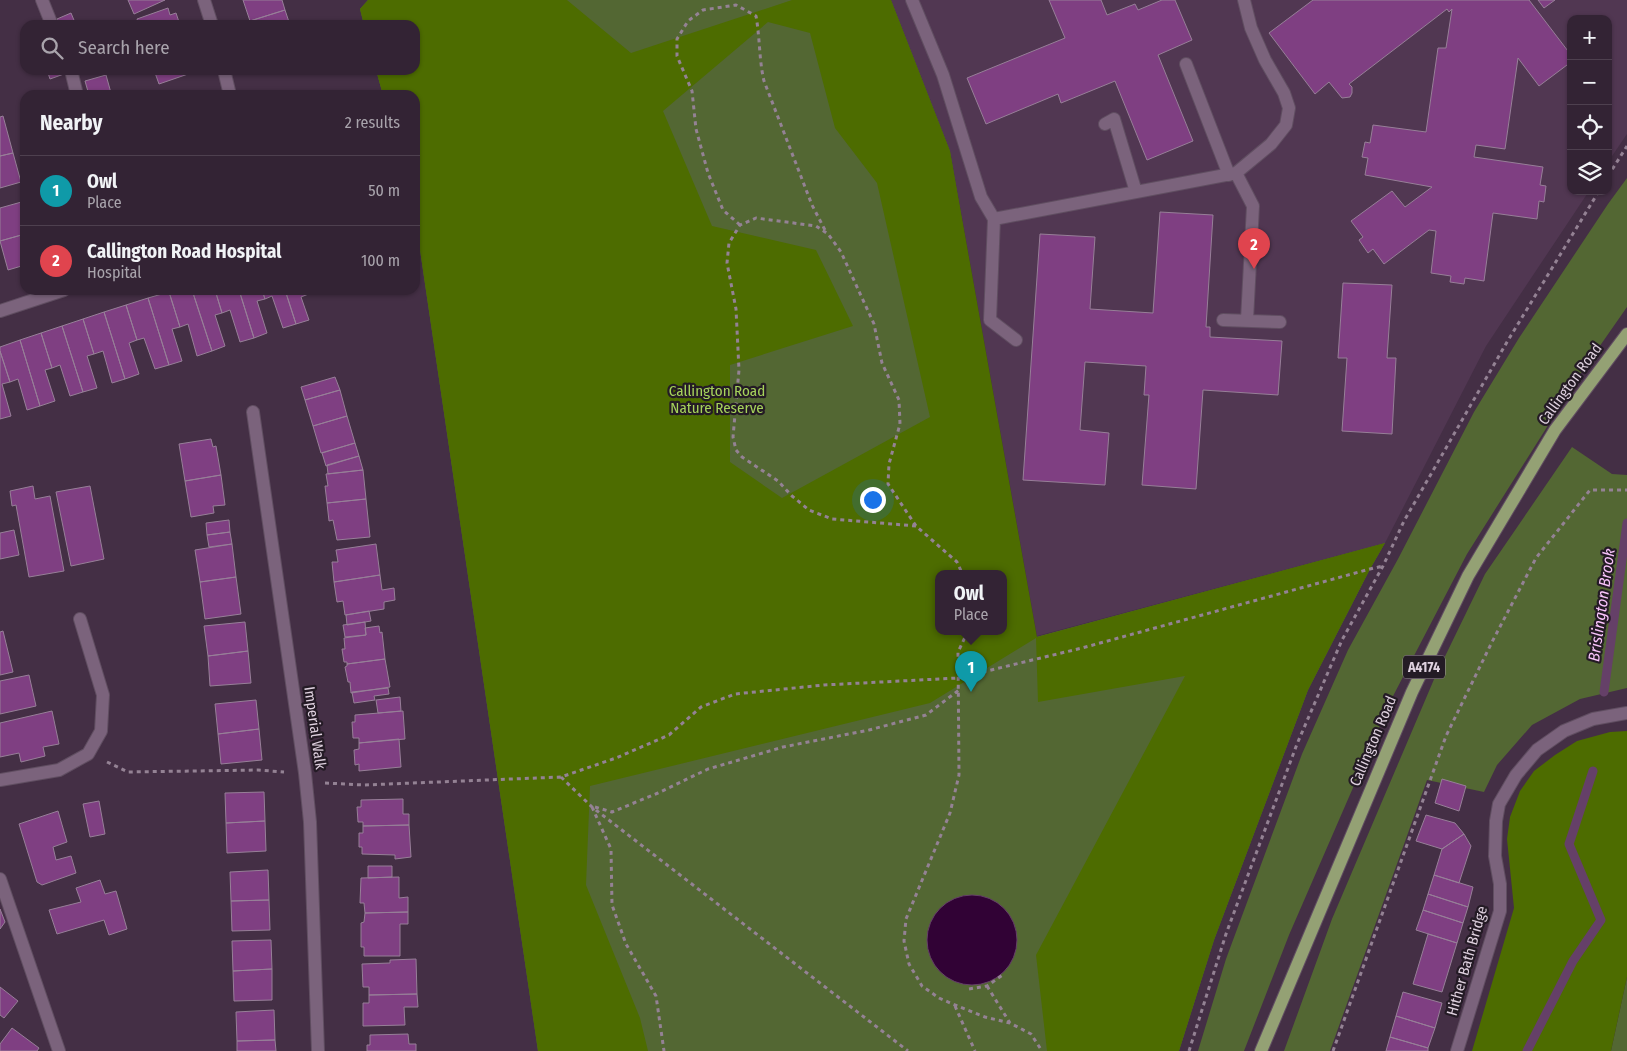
<!DOCTYPE html>
<meta charset="utf-8">
<style>
body{margin:0;font-family:"Fira Sans Condensed",sans-serif;background:#3b2b3c;color:#f1f3f6}
.controls{position:absolute;right:15px;top:15px;display:grid;overflow:hidden;border-radius:10px;box-shadow:0 1px 4px #0004}
.controls button{width:45px;height:45px;display:grid;place-items:center;padding:0;border:0;border-bottom:1px solid #4e404f;background:#332334;color:#f1f3f6;font:25px sans-serif}
.you{position:absolute;left:872px;top:499px;width:18px;height:18px;margin:-12px;border:4px solid #fff;border-radius:50%;background:#1a73e8;box-shadow:0 0 0 8px #1a73e833}
.badge{display:grid;place-items:center;width:32px;height:32px;border-radius:50%;background:#ea580c;color:#fff;font-size:16px;font-weight:700}
.pin{position:absolute;translate:-50% -41px;filter:drop-shadow(0 1px 2px #0008)}
.pin::after{content:'';position:absolute;top:26px;width:18px;height:15px;background:inherit;clip-path:polygon(0 0,100% 0,50% 100%)}
.popup{position:absolute;left:935px;top:570px;width:72px;height:65px;box-sizing:border-box;display:grid;place-content:center;border-radius:10px;background:#332334;filter:drop-shadow(0 1px 4px #0005);font-size:16px;white-space:nowrap;color:#a9a4ac}
.popup b{font-size:19px;color:#f1f3f6}
.popup::after{content:'';position:absolute;left:50%;top:100%;margin-left:-10px;border:10px solid transparent;border-top-color:#332334}
.list{margin:0;padding:0;list-style:none}
h2{display:flex;justify-content:space-between;align-items:center;height:65px;margin:0;padding:0 20px;font-size:21px}
h2 small{font-size:16px;font-weight:400;color:#a9a4ac}
.list li{display:grid;grid-template-columns:32px 1fr auto;gap:15px;align-items:center;box-sizing:border-box;height:70px;padding:0 20px;border-top:1px solid #4e404f}
.list b{display:block;font-size:19px;white-space:nowrap}
.list p{margin:0;font-size:16px;white-space:nowrap;color:#a9a4ac}
.list em{font-size:16px;font-style:normal;color:#a9a4ac}
.icon{flex:none;width:28px;height:28px;fill:none;stroke:currentColor;stroke-width:2;stroke-linecap:round;stroke-linejoin:round}
.map{position:relative;flex:none;width:1627px;height:1051px;overflow:hidden}
.search{position:absolute;background:#332334;box-shadow:0 1px 4px #0004;left:20px;top:20px;width:400px;height:55px;display:flex;align-items:center;gap:12px;box-sizing:border-box;padding:0 18px;border-radius:15px;color:#a9a4ac;font-size:19px}
.panel{position:absolute;background:#332334;box-shadow:0 1px 4px #0004;left:20px;top:90px;width:400px;height:205px;border-radius:15px}
.map>svg:first-child{display:block}
.built{fill:#513752}
.green{fill:#536733;fill-rule:evenodd}
.forest{fill:#4d6c00;fill-rule:evenodd}
.water{fill:#310235;stroke:#654068}
.lines{fill:none;stroke-linecap:round;stroke-linejoin:round}
.stream{stroke:#654068;stroke-width:9}
.building{fill:#7f3f82;stroke:#977f98}
.service-casing{stroke:#604e61;stroke-width:14}
.minor-casing{stroke:#604e61;stroke-width:14}
.primary-casing{stroke:#604e61;stroke-width:14}
.path{stroke:#948294;stroke-width:3;stroke-dasharray:4 4;stroke-linecap:butt}
.service{stroke:#7b637c;stroke-width:12}
.minor{stroke:#7b637c;stroke-width:12}
.primary{stroke:#94a174;stroke-width:12}
.labels{text-anchor:middle;stroke-width:4.5;stroke-linejoin:round;paint-order:stroke}
.shield{fill:#241b25;stroke:#a79aa7;stroke-width:1}
.shield-label{font-size:14px;font-weight:bold;fill:#dfd1df}
.street-label{font-size:15px;fill:#dfd1df;stroke:#241b25}
.park-label{font-size:15px;fill:#a6d35c;stroke:#241b25}
.water-label{font-size:16px;font-style:italic;fill:#f9c4fb;stroke:#241b25}
</style>
<div class="map">
<svg width="1627" height="1051" viewBox="0 0 1627 1051">
<rect width="100%" height="100%" fill="#442f45"/>
<path class="built" d="M891,0H1627V134L1608,162V19H1571V191H1589L1486,346L1385,543L1037,636L950,151Z"/>
<path class="green" d="M368,0H891L950,151L1020,556L1036,637L1385,543L1370,569L1308,690L1214,940L1179,1051H538L415,216V95H383L376,70H415V25H364L360,9ZM938,573H1004V631H938Z
M1627,178V307L1581,373L1467,554L1392,698L1289,935L1244,1051H1198L1226,959L1302,754L1348,650L1398,559L1474,412L1519,338L1608,204Z
M1572,447L1612,474L1627,475V688L1580,699L1532,725L1497,765L1484,792L1427,780L1330,1051H1284L1332,919L1435,677L1485,574Z
M1627,977V1051H1611Z"/>
<path class="forest" d="M368,0H567L631,53L792,0H891L950,151L1037,637L1385,543L1370,569L1308,690L1214,940L1179,1051H1047L1036,955L1185,676L1038,702L1036,638L930,703L590,786L586,885L640,1018L648,1051H538L415,216V95H383L376,70H415V25H364L360,9ZM768,22L810,33L835,128L877,183L930,417L782,498L730,462V365L853,326L816,250L712,226L663,111ZM938,573H1004V631H938Z
M1627,731V977L1611,1051H1472L1514,908L1507,839L1510,817L1520,791L1534,771L1555,755L1577,741L1610,732Z"/>
<path class="water" d="M927 940a45 45 0 1 1 90 0a45 45 0 1 1-90 0Z"/>
<g class="lines">
<path class="stream" d="M1604,692L1627,523
M1527,1051L1573,961L1601,920L1569,844L1593,771"/>
</g>
<path class="building" d="M128,0H165L134,14Z
M243,0H282L285,10L250,21Z
M1049,0H1101L1107,15L1135,4L1138,10L1162,0H1175L1192,40L1158,55L1193,141L1147,160L1115,81L1061,103L1058,94L986,124L967,78L1065,38Z
M1313,0H1529L1571,55V62L1539,86L1518,58L1505,149L1476,145L1474,157L1543,167L1540,185L1546,186L1544,202L1539,201L1537,219L1493,213L1484,281L1465,278L1464,284L1450,282L1451,276L1431,273L1436,231L1429,230L1384,264L1373,249L1368,253L1359,240L1363,237L1351,221L1392,191L1405,207L1432,187L1365,175L1368,158L1362,157L1365,142L1370,143L1373,125L1426,132L1438,48H1446L1452,9L1449,12L1447,9L1349,84L1352,87V93L1350,97L1342,98L1329,82L1315,94L1269,33Z
M1538,0H1555L1544,8Z
M168,8L170,15L176,13L180,25H139L137,19Z
M285,10L290,25H251L250,21Z
M71,13L76,25H60L57,19Z
M47,70H62L64,74L50,79Z
M154,70H190L191,73L159,84Z
M106,75L111,93L105,95H89L85,81Z
M3,116L13,153L0,156V117Z
M13,153L21,182L0,188V156Z
M25,201V234L0,241V208Z
M1160,212L1213,215L1206,327H1210V337L1282,341L1278,395L1203,390L1196,489L1142,485L1149,395H1144L1146,366L1085,362L1080,430L1109,433L1105,485L1023,480L1040,234L1095,237L1090,309L1153,313Z
M25,234V265L8,270L0,241Z
M1343,283L1392,285L1387,358H1396L1392,434L1342,431L1347,358H1338Z
M175,290H192L212,351L197,356L188,324L180,327L169,292Z
M192,290H215L222,313L215,315L225,346L212,351Z
M215,290H239L254,338L240,342L230,310L222,313Z
M239,290H262L265,299L257,301L267,333L254,338Z
M262,290H285L296,324L283,328L272,296L265,299Z
M285,290H310L311,293L301,297L309,320L296,324Z
M169,292L180,327L172,329L182,361L169,365L148,298Z
M148,298L169,365L155,369L144,338L137,340L126,305Z
M126,305L137,340L129,343L139,374L125,379L104,312Z
M104,312L125,379L112,383L103,351L94,354L83,319Z
M83,319L94,354L87,356L97,388L83,392L62,326Z
M62,326L83,392L70,396L60,365L52,368L41,333Z
M41,333L52,368L45,370L55,401L40,406L20,340Z
M20,340L40,406L27,410L18,379L10,382L0,351V347Z
M0,351L10,382L2,384L11,416L0,419Z
M335,377L340,390L305,400L301,387Z
M340,390L347,416L313,426L305,400Z
M347,416L355,443L321,453L313,426Z
M211,439L213,447L216,446L221,475L185,481L179,444Z
M355,443L359,456L326,466L322,453Z
M359,456L363,470L328,474L327,465Z
M363,470L366,499L327,503L325,486H328L326,474Z
M221,475L225,505L213,506L214,513L191,517L185,481Z
M33,486L35,499L50,496L64,571L29,577L16,505L12,506L10,491Z
M90,486L104,559L71,566L56,492Z
M366,499L370,537L337,540L333,520L329,521L327,503Z
M229,520L230,532L207,535L206,523Z
M14,530L19,555L0,559V533Z
M230,532L232,544L209,547L207,535Z
M232,544L236,577L200,582L195,550Z
M376,544L380,575L334,582L332,562H338L336,550Z
M380,575L382,590L394,588L395,600L384,602V609L345,615L343,601L337,602L334,582Z
M236,577L241,614L205,619L200,582Z
M369,611L371,621L347,625L346,615Z
M245,622L248,651L208,656L204,626Z
M365,622L366,635L345,637L343,625Z
M379,626L380,633L382,632L385,659L347,664V662H344L342,649H345L344,638L366,635L365,628Z
M3,631L13,672L0,675V632Z
M248,651L251,683L210,686L208,656Z
M385,659L390,687L351,693L350,682H348L345,667L347,666V664Z
M29,675L36,706L0,714V681Z
M388,688L389,694L374,696L375,700L354,703L352,692Z
M400,697L401,711L378,713L376,700Z
M256,700L259,729L218,734L215,704Z
M52,711L59,744L43,747L45,756L21,762L19,753L0,757V723Z
M403,711L405,739L359,743V738H353L352,722H355V715Z
M259,729L262,760L221,764L218,734Z
M399,739L401,767L359,771V764L355,765L354,750L359,749V743Z
M1442,779L1466,786L1459,811L1435,803Z
M264,792L265,821L226,823L225,793Z
M403,799V814H409V825L363,826V822H358L357,807H361V800Z
M99,801L105,834L90,837L83,804Z
M58,811L67,842L53,847L56,860L71,856L76,873L42,885L37,882L19,824Z
M1426,815L1455,823L1464,834L1442,849L1416,841Z
M265,821L266,851L227,853L226,823Z
M409,825L411,857L395,859V855L362,854V847H359V833H363V826Z
M1464,834L1471,846L1459,883L1434,875L1442,849Z
M368,866H392V877L368,878Z
M268,870L269,900L231,901L230,872Z
M1434,875L1473,887L1468,907L1428,894Z
M399,877V898L408,897V912L365,913L364,903H360L361,878Z
M100,880L105,894L116,891L127,929L109,935L104,920L57,934L49,910L81,902L76,888Z
M1428,894L1468,907L1463,923L1423,910Z
M269,900L270,930L232,931L231,901Z
M0,909L5,922L0,929Z
M1423,910L1463,923L1457,943L1416,930Z
M408,912V924H400V956H364V947H361V923L364,922L365,913Z
M1428,934L1457,943L1442,992L1413,984Z
M271,940L272,969L233,971L232,941Z
M416,959L417,994L369,995V987H363L362,964L390,963V960Z
M272,969V1000L234,1001L233,971Z
M0,987L18,1001L4,1018L0,1015Z
M1403,992L1442,1003L1435,1028L1396,1016Z
M417,994L418,1007H404L405,1025L363,1026V1003H369V995Z
M274,1010L275,1040L237,1041L236,1012Z
M1396,1016L1435,1028L1428,1048L1390,1037Z
M12,1028L39,1048L37,1051H0V1044Z
M408,1034L409,1044H416V1051H367V1045H370V1035Z
M1390,1037L1428,1048V1051H1386Z
M275,1040L276,1051H237V1041Z"/>
<g class="lines">
<defs>
<path id="service" d="M42,0L52,25
M912,0L943,75L981,197L994,219L990,320L1016,340
M1186,64L1229,175
M71,70L77,95
M1105,124L1114,119L1136,192
M1236,173L1253,206L1247,320
M994,219L1236,173L1271,144L1286,125L1289,108L1284,93L1265,60L1251,28L1244,0
M1223,320L1280,322
M0,879L59,1051"/>
<path id="minor" d="M204,0L212,25
M224,70L230,95
M0,311L64,290
M253,412L305,773L310,822L318,1051
M0,780L59,770L88,754L101,731L103,695L80,619
M1457,1051L1500,911V884L1495,856L1496,821L1499,804L1516,775L1537,750L1564,731L1593,719L1627,713"/>
<path id="primary" d="M1261,1051L1412,692L1468,576L1555,430L1627,334"/>
</defs>
<use href="#service" class="service-casing"/>
<use href="#minor" class="minor-casing"/>
<use href="#primary" class="primary-casing"/>
<path class="path" d="M1608,176L1627,146
M740,225L723,210L708,173L696,129L692,91L677,56V39L688,21L703,10L736,5L756,16C760,38 759,60 764,81L812,205L826,232
M916,526L832,519L809,510L792,496L778,481L742,457L736,450L733,437L739,370L736,309L727,263L729,243L740,225L756,218L816,226L828,234L841,252L874,324L882,363L899,400L900,424L889,464L888,484L916,526L957,562L962,573
M968,631L958,652L959,775L950,813L906,919L904,941L909,964L922,986L939,998L955,1005L985,1017L1010,1023L1031,1034L1042,1051
M107,762L128,772L258,770L284,772
M561,777L592,807L908,1051
M325,783L364,785L561,777L616,758L669,735L701,707L735,694L824,685L958,678L1082,648L1370,569L1383,566
M592,807L611,849L612,905L626,944L656,996L664,1051
M595,807L612,812L658,793L708,769L783,747L869,730L926,715L959,690
M987,986L1010,1023
M969,989L987,986L1004,974
M955,1006L975,1051
M1189,1051L1226,934L1297,744L1342,640L1383,566L1404,521L1507,342L1599,191
M1333,1051L1446,736L1492,642L1536,558L1590,490H1627"/>
<use href="#service" class="service"/>
<use href="#minor" class="minor"/>
<use href="#primary" class="primary"/>
</g>
<g class="labels">
<rect class="shield" x="1403" y="655.5" width="42" height="23" rx="4"/>
<g class="shield-label">
<text x="1424" y="672">A4174</text>
</g>
<g class="street-label">
<text transform="translate(1570 384) rotate(-54)" y="5">Callington Road</text>
<text transform="translate(315 728) rotate(82)" y="5">Imperial Walk</text>
<text transform="translate(1373 741) rotate(-67)" y="5">Callington Road</text>
<text transform="translate(1467 961) rotate(-74)" y="5">Hither Bath Bridge</text>
</g>
<g class="park-label">
<text x="717" y="396">Callington Road<tspan x="717" dy="17">Nature Reserve</tspan></text>
</g>
<g class="water-label">
<text transform="translate(1601 605) rotate(-82)" y="6">Brislington Brook</text>
</g>
</g>
</svg>
<div class="controls">
<button>+</button>
<button>−</button>
<button><svg class="icon" aria-label="locate" viewBox="0 0 24 24"><circle cx="12" cy="12" r="6"/><path d="M12 2v4M12 18v4M2 12h4M18 12h4"/></svg></button>
<button><svg class="icon" aria-label="layers" viewBox="0 0 24 24"><path d="M12 4l9 5-9 5-9-5zM3 14l9 5 9-5"/></svg></button>
</div>
<div class="you"></div>
<div class="pin badge" style="left:971px;top:692px;background:#0f9aa8">1</div>
<div class="popup"><b>Owl</b>Place</div>
<div class="pin badge" style="left:1254px;top:269px;background:#e0444e">2</div>
<div class="search"><svg class="icon" aria-label="search" viewBox="0 0 24 24"><circle cx="10" cy="10" r="6"/><path d="M15 15l6 6"/></svg>Search here</div>
<section class="panel">
<h2>Nearby<small>2 results</small></h2>
<ul class="list">
<li><span class="badge" style="background:#0f9aa8">1</span><div><b>Owl</b><p>Place</p></div><em>50 m</em></li>
<li><span class="badge" style="background:#e0444e">2</span><div><b>Callington Road Hospital</b><p>Hospital</p></div><em>100 m</em></li>
</ul>
</section>
</div>
